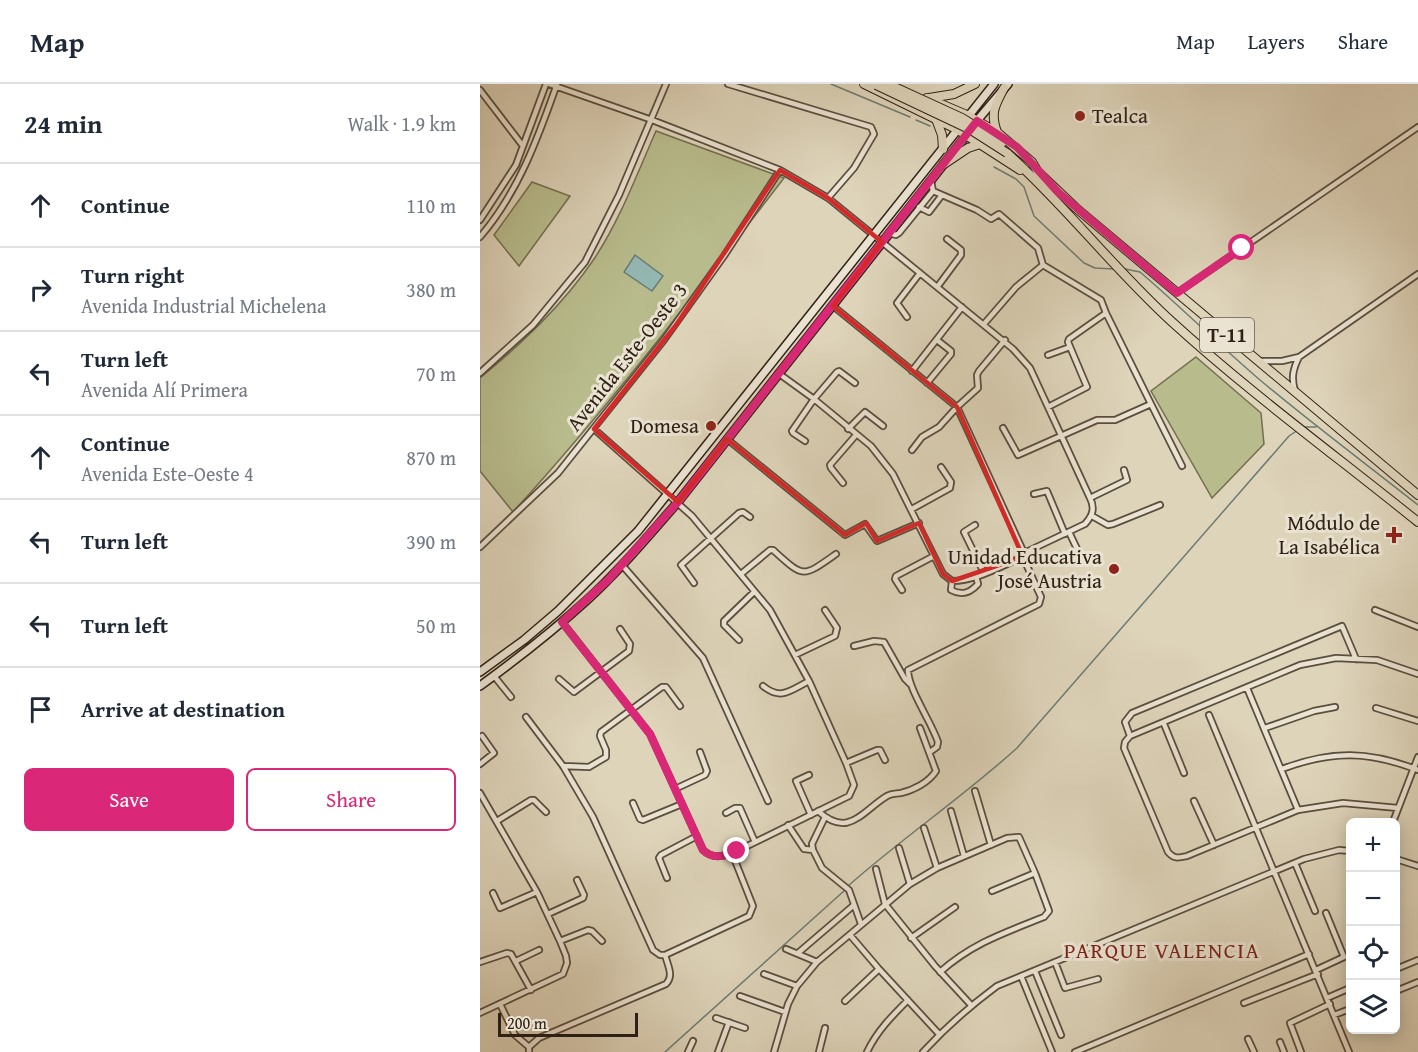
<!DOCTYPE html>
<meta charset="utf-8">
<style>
body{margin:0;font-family:"Gentium Book Plus",serif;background:#f6f6f7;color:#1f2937}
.controls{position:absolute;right:18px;bottom:18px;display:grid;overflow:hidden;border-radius:9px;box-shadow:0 3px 15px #0003}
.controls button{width:54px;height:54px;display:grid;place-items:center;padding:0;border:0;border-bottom:2px solid #e0e1e3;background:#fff;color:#1f2937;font:30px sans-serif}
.scale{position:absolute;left:18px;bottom:15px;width:140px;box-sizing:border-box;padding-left:6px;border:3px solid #2f2115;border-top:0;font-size:16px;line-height:21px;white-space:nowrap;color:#2f2115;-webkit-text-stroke:4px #eae3d2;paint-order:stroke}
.stop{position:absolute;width:18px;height:18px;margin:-14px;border:4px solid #db2777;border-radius:50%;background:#fff}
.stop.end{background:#db2777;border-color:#fff;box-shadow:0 2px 6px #0008}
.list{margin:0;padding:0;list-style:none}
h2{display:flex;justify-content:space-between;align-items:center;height:78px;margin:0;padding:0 24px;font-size:26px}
h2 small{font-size:20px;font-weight:400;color:#747a83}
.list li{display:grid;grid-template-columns:39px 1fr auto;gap:18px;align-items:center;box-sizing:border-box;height:84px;padding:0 24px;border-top:2px solid #e0e1e3}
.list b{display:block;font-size:22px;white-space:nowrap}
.list p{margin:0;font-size:20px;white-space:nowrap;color:#747a83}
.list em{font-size:20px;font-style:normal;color:#747a83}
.actions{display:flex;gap:12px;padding:18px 24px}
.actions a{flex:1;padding:14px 0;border:2px solid #db2777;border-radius:9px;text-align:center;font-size:21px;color:#db2777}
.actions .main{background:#db2777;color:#fff}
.icon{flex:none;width:33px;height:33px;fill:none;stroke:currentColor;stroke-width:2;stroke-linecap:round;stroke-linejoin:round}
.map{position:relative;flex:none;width:938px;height:968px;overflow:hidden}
header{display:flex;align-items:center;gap:36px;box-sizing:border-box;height:84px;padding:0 30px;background:#fff;border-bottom:2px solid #e0e1e3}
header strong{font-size:28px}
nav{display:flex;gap:33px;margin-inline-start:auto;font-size:21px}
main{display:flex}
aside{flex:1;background:#fff}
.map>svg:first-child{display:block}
.green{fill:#b8bb8c;stroke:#746e50;stroke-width:1.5}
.water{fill:#93b8b3;stroke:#6b7c74;stroke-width:1.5}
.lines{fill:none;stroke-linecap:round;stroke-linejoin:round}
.stream{stroke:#6b7c74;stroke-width:1.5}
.minor-casing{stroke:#5b4e3e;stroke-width:8}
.secondary-casing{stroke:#2f2115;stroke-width:10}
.primary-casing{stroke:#2f2115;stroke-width:10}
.minor{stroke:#eae3d2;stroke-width:4.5}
.secondary{stroke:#eae3d2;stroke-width:7}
.primary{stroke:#ded4ba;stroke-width:8}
.primary-bridge-casing{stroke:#2f2115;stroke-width:10;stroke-linecap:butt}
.primary-bridge{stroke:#ded4ba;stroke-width:8}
.route{stroke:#db2777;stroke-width:8}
.marked{fill:none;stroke:#d62828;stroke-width:4.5;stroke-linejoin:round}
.poi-dot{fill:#8f2418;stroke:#eae3d2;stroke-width:2}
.labels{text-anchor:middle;stroke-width:6;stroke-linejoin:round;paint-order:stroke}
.shield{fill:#eae3d2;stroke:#675b4e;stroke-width:1.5}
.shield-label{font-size:20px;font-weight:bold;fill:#2f2115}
.poi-label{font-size:21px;fill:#2f2115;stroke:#eae3d2;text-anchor:end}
.street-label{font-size:21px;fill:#2f2115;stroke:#eae3d2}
.neighbourhood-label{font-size:22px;letter-spacing:1.5px;fill:#7a1f14;stroke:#eae3d2}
</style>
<header>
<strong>Map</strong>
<nav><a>Map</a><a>Layers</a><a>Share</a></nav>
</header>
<main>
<aside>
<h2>24 min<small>Walk · 1.9 km</small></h2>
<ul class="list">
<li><svg class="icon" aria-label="ahead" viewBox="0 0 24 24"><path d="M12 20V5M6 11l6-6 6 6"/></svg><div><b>Continue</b></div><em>110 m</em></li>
<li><svg class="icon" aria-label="right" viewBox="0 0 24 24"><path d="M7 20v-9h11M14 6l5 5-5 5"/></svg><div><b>Turn right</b><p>Avenida Industrial Michelena</p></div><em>380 m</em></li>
<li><svg class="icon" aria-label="left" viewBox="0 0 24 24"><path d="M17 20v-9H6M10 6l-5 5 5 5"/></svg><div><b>Turn left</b><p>Avenida Alí Primera</p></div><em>70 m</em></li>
<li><svg class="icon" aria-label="ahead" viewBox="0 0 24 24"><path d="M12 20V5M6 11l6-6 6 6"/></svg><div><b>Continue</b><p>Avenida Este-Oeste 4</p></div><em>870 m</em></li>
<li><svg class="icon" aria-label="left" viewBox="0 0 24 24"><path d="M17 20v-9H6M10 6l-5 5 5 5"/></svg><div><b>Turn left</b></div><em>390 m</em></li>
<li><svg class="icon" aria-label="left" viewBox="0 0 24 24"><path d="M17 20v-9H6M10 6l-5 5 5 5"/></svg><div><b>Turn left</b></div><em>50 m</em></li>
<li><svg class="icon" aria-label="arrive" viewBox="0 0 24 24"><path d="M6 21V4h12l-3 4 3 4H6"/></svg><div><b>Arrive at destination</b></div></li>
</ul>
<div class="actions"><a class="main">Save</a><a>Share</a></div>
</aside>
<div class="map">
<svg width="938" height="968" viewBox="0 0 938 968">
<rect width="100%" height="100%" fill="#ded4ba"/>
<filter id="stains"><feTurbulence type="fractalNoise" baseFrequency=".00333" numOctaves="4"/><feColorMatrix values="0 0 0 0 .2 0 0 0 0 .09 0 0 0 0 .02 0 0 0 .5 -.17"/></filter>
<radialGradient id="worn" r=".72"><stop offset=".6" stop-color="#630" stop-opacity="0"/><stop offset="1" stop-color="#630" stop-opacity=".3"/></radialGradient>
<path class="green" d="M176,47L304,94C216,208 130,322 33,428L0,387V294C42,259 83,221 114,175C140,136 157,90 176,47Z
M52,98L90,112L39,182L14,151Z
M716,273L781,329L784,360L732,414L671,307Z"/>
<path class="water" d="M155,171L183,192L172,207L144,188Z"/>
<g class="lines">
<path class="stream" d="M351,0L430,33
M436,36L450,42
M514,83L536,95L544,103L554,132L604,179L615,184L634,185
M645,185L660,188C701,223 739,261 780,296C831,339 885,379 938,421
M822,343H836
M368,802C422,754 483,713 537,664L809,352L818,346
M185,968L365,806"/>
<defs>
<path id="minor" d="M69,0L172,36L300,86L348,114L533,265L550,284L610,414C615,424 613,431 605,440L544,469L543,473C521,482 496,497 472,497L463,490L413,390L391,362L334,315L298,289
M248,0L391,43L394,50L374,84L348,114
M0,6L43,62
M453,107L497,126L511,135L519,130L558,164L563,181
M439,123L449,128L462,111
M0,136L36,81L66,0
M409,149L416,151L419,149L453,107L451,97
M0,153C38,109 58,54 77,0
M458,202L481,171V166L467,155
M697,209L938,43
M353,222L477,323L498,304L497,291L499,287L525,256
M427,233L417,219L440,189
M504,240L536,203L563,181L621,216L626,229L671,320L635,336H617L538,371L523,344
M568,271L590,263
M781,277H802L819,273L938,190
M432,287L482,223
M0,289L53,241L105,178L139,111L186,0
M447,299L471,270V267L457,256
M815,307C811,294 813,285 819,273
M671,320L702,382
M568,323L607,303L588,258L589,255L626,229
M368,345L385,328L403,342
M247,355L365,451L385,440L397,457L439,439
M325,357L313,349L312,347L334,315L357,288L359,287L375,299
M432,366L442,353L459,343L477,323L544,469
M363,399L351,384L350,381L376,351
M554,410L567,407L585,450
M610,414L647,396L644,386
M432,425L470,404L471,398L461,383
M612,432L628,441L633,440L680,421
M495,441L484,448L504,489
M589,448L598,467
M0,463L78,389L184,256L244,172L300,86
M142,481L223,574L288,717
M261,490L290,466H293C324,494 322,494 356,470
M472,497L471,506C482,512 490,509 498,500L496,492
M214,499L201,481L259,429L263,428L270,433
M422,506L415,495L416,492L454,472
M895,526L938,543
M82,538L170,650L223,766C233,776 245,772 257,767L369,712L374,701L366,679L329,597L290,526L212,432L114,345
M259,556L244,541V537L274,508
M374,562L394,557L404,558L425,595L430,600
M315,571L355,552L357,544L345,526
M14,592L31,613
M79,595L94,608L149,567L150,560L140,545
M283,602C301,617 311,606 329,597
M767,604L818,726L863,719L918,724
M896,624L938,637
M729,631L869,968
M46,633L83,682L113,733L173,866L180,871H185L269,832L273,822L252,769
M684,640L704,689
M785,644L834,627L855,623
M650,652L645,638L652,629L862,542L876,575
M450,668L457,663L458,658C451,637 428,605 428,586L559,520L561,513L543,473
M366,679L397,666H400L405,676
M0,680L14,669L2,652
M83,682L109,683L126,673V666L120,652L121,648L182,603H186L200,622
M802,685C852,666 889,667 938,686
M329,691L316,697L331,731
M195,705L225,691L227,687L220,668
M495,707L511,761
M0,709L57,808L80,857L86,872L87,879L83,890L0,929
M714,717L734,761
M153,719L160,735L163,736L202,720
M818,726L707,772C698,774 694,775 688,768L644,664L645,658L650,652L820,581L856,574L897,576L938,590
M338,727C369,755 382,727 407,712C412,709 416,710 421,709C434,706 449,698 456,687L440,644
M471,727L484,772
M246,729L255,724H260L275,758
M345,733L332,760L333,766L342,784L369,806L381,840
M17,737L51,716H54L66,728
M913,738L938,673
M308,741L324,765L333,766
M444,744L457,784
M419,764L430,800
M916,775L938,782
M815,779L835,827
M396,785L405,820L455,882L491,921
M187,794L179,774L181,771L217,752
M512,807L555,789
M13,809L20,824L57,808
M68,830L103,814L104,811L97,796
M370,851L399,885L459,950
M431,854L475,823
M80,857L108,846L112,847L122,857
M306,865L337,878
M318,869L374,821
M36,877L59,866
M0,878L27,869L31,870L51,906
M575,878L585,904L618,895
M916,885L938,876
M836,886L864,873L846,829
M555,887L581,951
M284,890L317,902
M541,892L572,968
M916,907L938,898
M260,912L305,928
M847,914L870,904
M365,917L399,885
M764,919L838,890
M20,920L35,951L49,963
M854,931L870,925
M236,934L265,944
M768,955L774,968
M800,958L804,968
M49,968V963L59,954L186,900C194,892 188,882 185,871
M208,968L213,957
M238,968L249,938
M294,968L308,920L317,902L337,878L430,800L457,784L527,754L539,753L555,789L569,827L564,833C524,849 493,859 460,888
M339,968L345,944
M387,968C397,947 412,932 428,916
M443,968C466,943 490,922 517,902L824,775L859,766L870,767
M595,968L829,870
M821,968L810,939L850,920"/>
<path id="secondary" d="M495,39L528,0
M0,588L44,556L78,527L158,447L514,0
M0,602C37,575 73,547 107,516C140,486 168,452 198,418L489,48"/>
<path id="primary" d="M384,0L478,46L540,86
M447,14L489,32L518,49L552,78L558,88L596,124L938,411
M449,14L474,10L495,0
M456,35L462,51L463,65
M517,48C510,29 515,21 524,4
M527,69C585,121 633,184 691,237C770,309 855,371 938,438
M464,80L488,64L500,60"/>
</defs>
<use href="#minor" class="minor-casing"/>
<use href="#secondary" class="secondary-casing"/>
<use href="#primary" class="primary-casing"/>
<use href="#minor" class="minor"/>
<use href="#secondary" class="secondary"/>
<use href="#primary" class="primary"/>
<defs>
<path id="primary-bridge" d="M408,0L482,34L522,59
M396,1L491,46L527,69"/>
</defs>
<use href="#primary-bridge" class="primary-bridge-casing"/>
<use href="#primary-bridge" class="primary-bridge"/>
</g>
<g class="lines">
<path class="route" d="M257,767C245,772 233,776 223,766L170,650L82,538L129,495L198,418L497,37L537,63L578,108L697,209L762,164"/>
</g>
<path class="marked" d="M300,86L348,114L402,158L353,222L477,323L543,473L472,497L463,490L439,439L397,457L386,439L365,451L247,355L198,418L114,345L196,241Z"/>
<g class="poi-dot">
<circle cx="600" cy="32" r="6"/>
<circle cx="231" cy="342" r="6"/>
<path d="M911 442h6v6h6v6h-6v6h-6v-6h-6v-6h6z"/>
<circle cx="634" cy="485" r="6"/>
</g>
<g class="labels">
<rect class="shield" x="720" y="234" width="54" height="34" rx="4.5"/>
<g class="shield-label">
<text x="747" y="258">T-11</text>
</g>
<g class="poi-label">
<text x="612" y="39" text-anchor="start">Tealca</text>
<text x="219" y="349">Domesa</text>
<text x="900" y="446">Módulo de<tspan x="900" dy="24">La Isabélica</tspan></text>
<text x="622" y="480">Unidad Educativa<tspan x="622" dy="24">José Austria</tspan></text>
</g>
<g class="street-label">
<text transform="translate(147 273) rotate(-52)" y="7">Avenida Este-Oeste 3</text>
</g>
<g class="neighbourhood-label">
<text x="682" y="874">PARQUE VALENCIA</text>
</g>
</g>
<rect width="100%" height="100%" filter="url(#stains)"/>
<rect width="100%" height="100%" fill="url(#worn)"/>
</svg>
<div class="controls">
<button>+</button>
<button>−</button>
<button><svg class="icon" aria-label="locate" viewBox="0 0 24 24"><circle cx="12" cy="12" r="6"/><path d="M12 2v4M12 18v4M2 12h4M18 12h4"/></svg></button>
<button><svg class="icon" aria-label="layers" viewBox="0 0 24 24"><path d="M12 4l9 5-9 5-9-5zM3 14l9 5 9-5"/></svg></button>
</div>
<div class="scale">200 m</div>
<div class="stop" style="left:762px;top:164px"></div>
<div class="stop end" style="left:257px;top:767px"></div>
</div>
</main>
